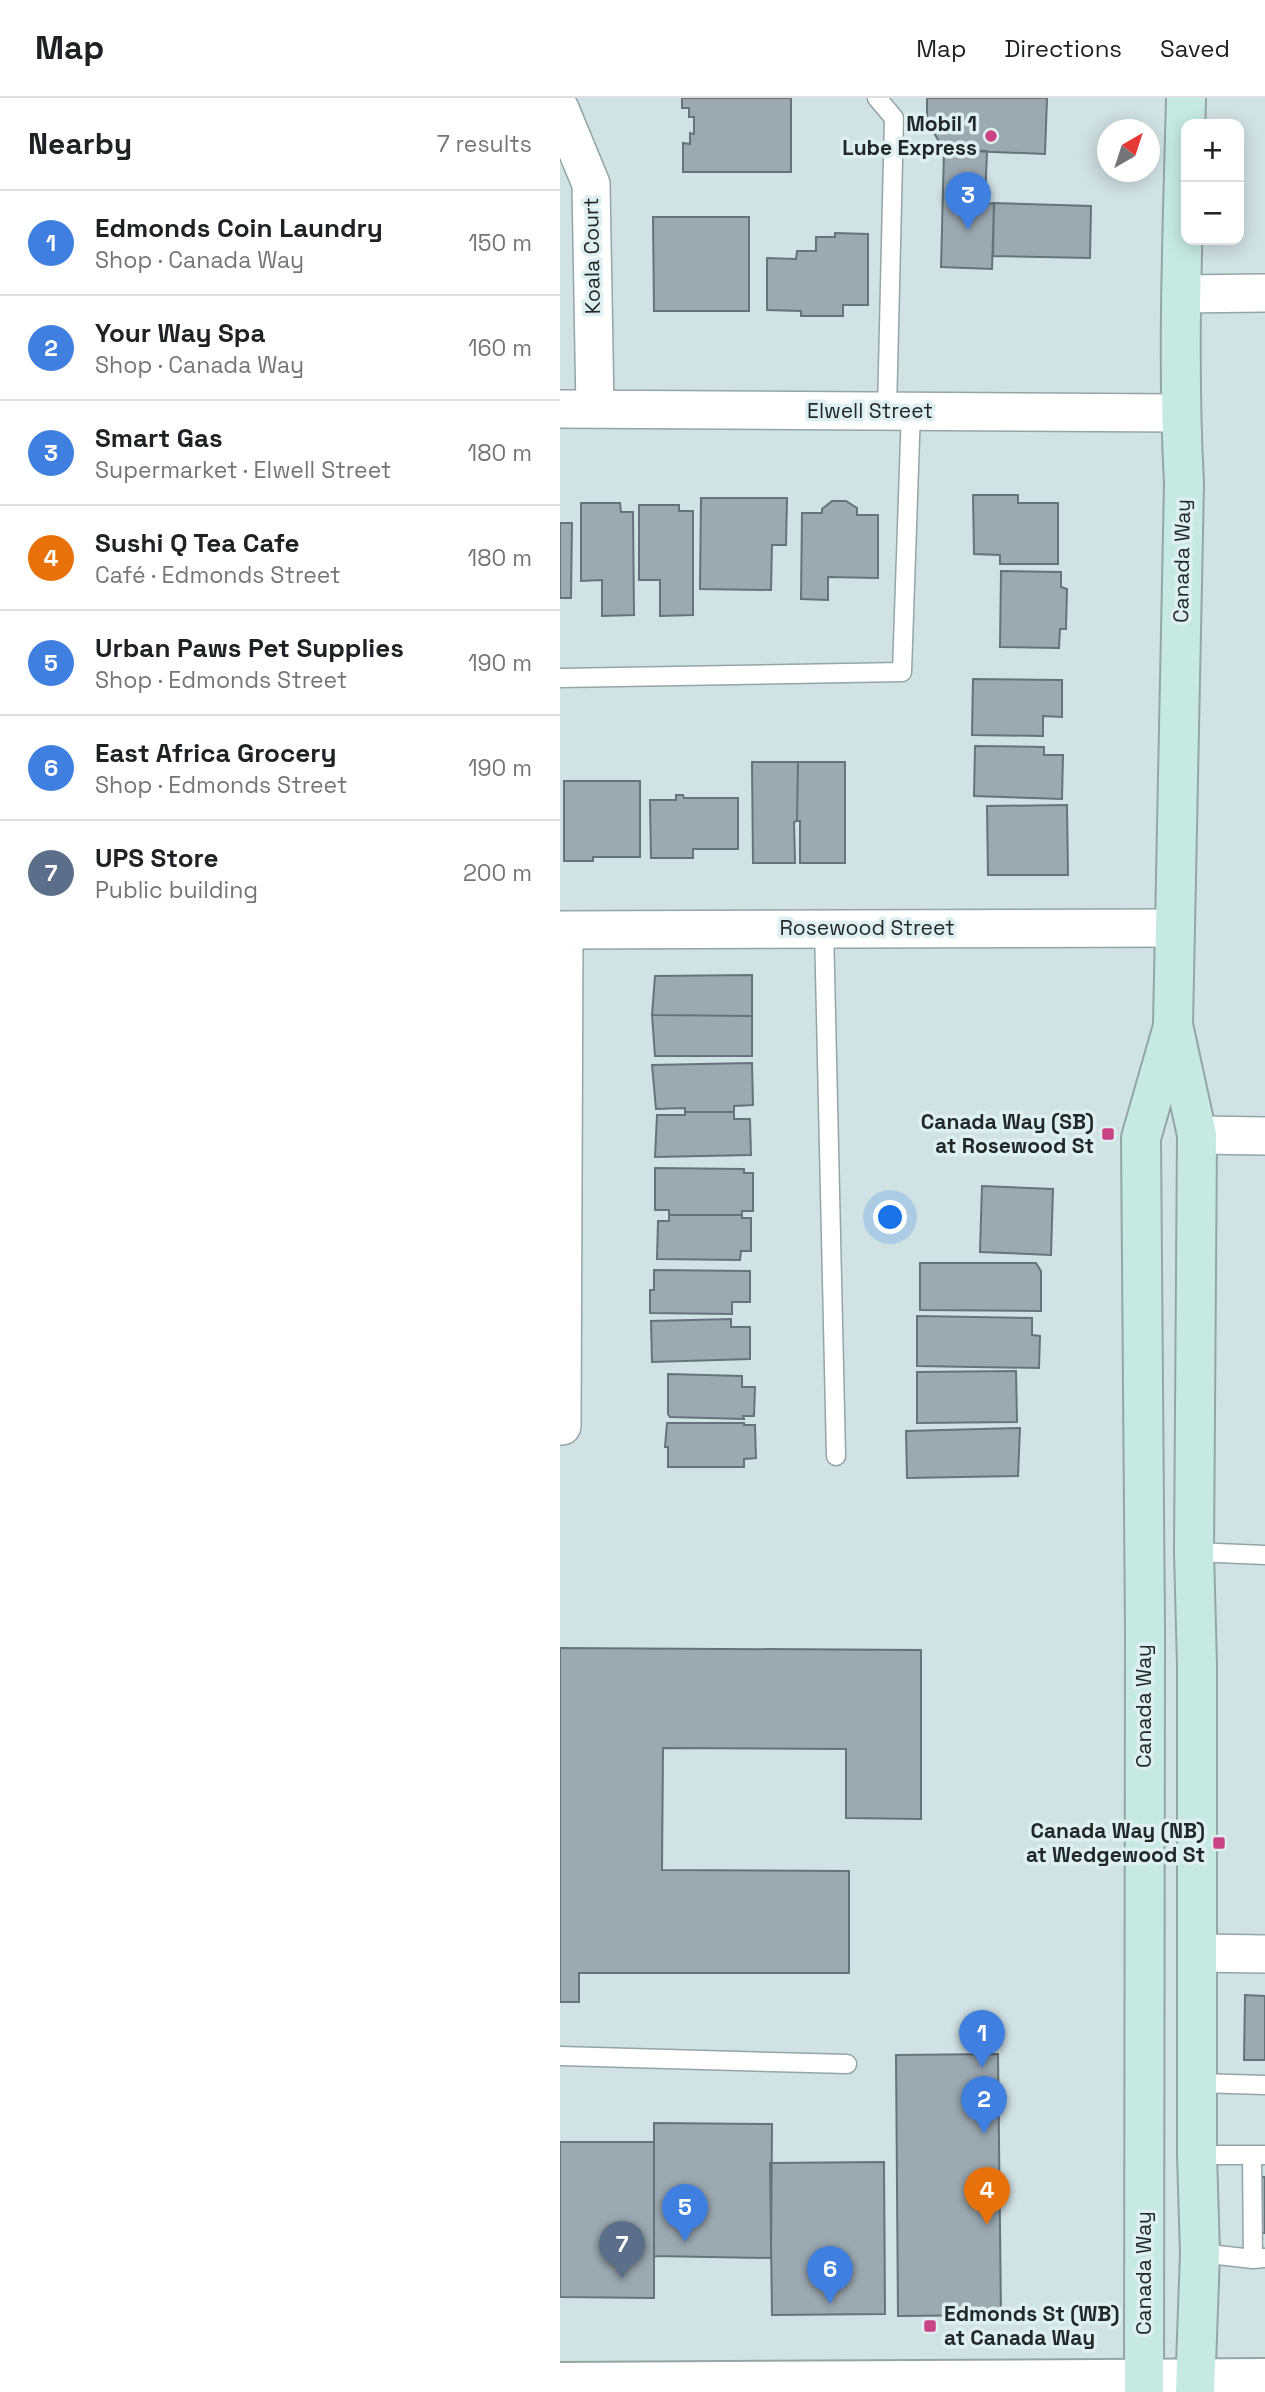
<!DOCTYPE html>
<meta charset="utf-8">
<style>
body{margin:0;font-family:"Space Grotesk",sans-serif;background:#f6f6f6;color:#202124}
.controls{position:absolute;right:21px;top:21px;display:grid;overflow:hidden;border-radius:14px;box-shadow:0 4px 18px #0003}
.controls button{width:63px;height:63px;display:grid;place-items:center;padding:0;border:0;border-bottom:2px solid #e0e0e0;background:#fff;color:#202124;font:35px sans-serif}
.compass{position:absolute;left:537px;top:21px;width:63px;height:63px;border-radius:50%;background:#fff;box-shadow:0 4px 18px #0003;rotate:39deg}
.you{position:absolute;left:331px;top:1120px;width:24px;height:24px;margin:-18px;border:5px solid #fff;border-radius:50%;background:#1a73e8;box-shadow:0 0 0 10px #1a73e833}
.badge{display:grid;place-items:center;width:46px;height:46px;border-radius:50%;background:#ca4485;color:#fff;font-size:23px;font-weight:700}
.pin{position:absolute;translate:-50% -58px;filter:drop-shadow(0 2px 4px #0008)}
.pin::after{content:'';position:absolute;top:37px;width:24px;height:21px;background:inherit;clip-path:polygon(0 0,100% 0,50% 100%)}
.list{margin:0;padding:0;list-style:none}
h2{display:flex;justify-content:space-between;align-items:center;height:91px;margin:0;padding:0 28px;font-size:30px}
h2 small{font-size:23px;font-weight:400;color:#757577}
.list li{display:grid;grid-template-columns:46px 1fr auto;gap:21px;align-items:center;box-sizing:border-box;height:105px;padding:0 28px;border-top:2px solid #e0e0e0}
.list b{display:block;font-size:26px;white-space:nowrap}
.list p{margin:0;font-size:23px;white-space:nowrap;color:#757577}
.list em{font-size:23px;font-style:normal;color:#757577}
.map{position:relative;flex:none;width:705px;height:2294px;overflow:hidden}
header{display:flex;align-items:center;gap:42px;box-sizing:border-box;height:98px;padding:0 35px;background:#fff;border-bottom:2px solid #e0e0e0}
header strong{font-size:33px}
nav{display:flex;gap:38px;margin-inline-start:auto;font-size:24px}
main{display:flex}
aside{flex:1;background:#fff}
.map>svg:first-child{display:block}
.building{fill:#9ca9b1;stroke:#66737a;stroke-width:2}
.lines{fill:none;stroke-linecap:round;stroke-linejoin:round}
.service-casing{stroke:#94a5a6;stroke-width:21}
.minor-casing{stroke:#94a5a6;stroke-width:40}
.tertiary-casing{stroke:#94a5a6;stroke-width:42}
.secondary-casing{stroke:#94a5a6;stroke-width:42}
.service{stroke:#fff;stroke-width:18}
.minor{stroke:#fff;stroke-width:37}
.tertiary{stroke:#fff;stroke-width:38}
.secondary{stroke:#c6eae2;stroke-width:38}
.poi-dot{fill:#ca4485;stroke:#deeff1;stroke-width:2.5}
.labels{text-anchor:middle;stroke-width:7;stroke-linejoin:round;paint-order:stroke}
.poi-label{font-size:21px;font-weight:bold;fill:#222829;stroke:#deeff1;text-anchor:end}
.street-label{font-size:21px;fill:#222829;stroke:#deeff1}
</style>
<header>
<strong>Map</strong>
<nav><a>Map</a><a>Directions</a><a>Saved</a></nav>
</header>
<main>
<aside>
<h2>Nearby<small>7 results</small></h2>
<ul class="list">
<li><span class="badge" style="background:#3f7fe0">1</span><div><b>Edmonds Coin Laundry</b><p>Shop · Canada Way</p></div><em>150 m</em></li>
<li><span class="badge" style="background:#3f7fe0">2</span><div><b>Your Way Spa</b><p>Shop · Canada Way</p></div><em>160 m</em></li>
<li><span class="badge" style="background:#3f7fe0">3</span><div><b>Smart Gas</b><p>Supermarket · Elwell Street</p></div><em>180 m</em></li>
<li><span class="badge" style="background:#e8710a">4</span><div><b>Sushi Q Tea Cafe</b><p>Café · Edmonds Street</p></div><em>180 m</em></li>
<li><span class="badge" style="background:#3f7fe0">5</span><div><b>Urban Paws Pet Supplies</b><p>Shop · Edmonds Street</p></div><em>190 m</em></li>
<li><span class="badge" style="background:#3f7fe0">6</span><div><b>East Africa Grocery</b><p>Shop · Edmonds Street</p></div><em>190 m</em></li>
<li><span class="badge" style="background:#5c6f8a">7</span><div><b>UPS Store</b><p>Public building</p></div><em>200 m</em></li>
</ul>
</aside>
<div class="map">
<svg width="705" height="2294" viewBox="0 0 705 2294">
<rect width="100%" height="100%" fill="#d1e2e4"/>
<path class="building" d="M122,0H231V74H123V45L130,46V35L134,36V19H129V10H122Z
M367,0H487L485,56L384,52L367,23Z
M384,52L427,53L425,106L434,105L432,171L381,169Z
M434,105L531,108L530,160L433,158Z
M93,119H189V213H94Z
M275,135L308,136V207H283V218H241V213L207,212V160L236,161L237,153H256V139H275Z
M413,397H458V405H498V466H440V457L414,456Z
M141,400H227L226,447H212L211,492L140,491Z
M272,403H286L297,410V417H318V480L268,479V502L241,501L242,415H262V411Z
M21,405H60L61,414H73L74,517L42,518V482L21,483Z
M79,407H119V413H133V517L100,518V482H79Z
M0,425H12L11,500H0Z
M441,473L501,474V489L507,491L506,531H500L499,550L440,549Z
M413,581L502,582V619L483,618V638L412,637Z
M415,648L484,649V657H503L502,701L414,698Z
M192,664H238L237,723L234,724L235,765H193Z
M238,664H285V765H240V723H237Z
M4,683H80V759H33V763H4Z
M116,697H123L124,700H178V751H133V760H91L90,702H116Z
M507,707L508,777H428L427,708Z
M192,877V918L92,917L95,878Z
M92,917L192,918V958H95Z
M192,965L193,1007L174,1008V1014H125V1010L96,1011L92,967Z
M125,1014H174V1021H190L191,1057L95,1059L97,1017H125Z
M95,1070L184,1071V1075H193V1113H182V1117H109V1112H95Z
M422,1088L493,1091L491,1157L420,1154Z
M109,1117H182V1120H191V1153H181L180,1162L97,1161L98,1123H109Z
M360,1165H476L481,1173V1213L360,1212Z
M94,1172L190,1173V1204H172V1216L90,1215V1192H94Z
M357,1218L472,1220V1237L480,1238L479,1270L357,1268Z
M171,1221V1229H190V1261L92,1264L91,1223Z
M456,1273L457,1324L357,1325V1274Z
M108,1276L182,1278V1289H195L194,1318H183L184,1321L110,1319L108,1316Z
M107,1325H184V1327H195L196,1360L184,1361V1369H108V1349H105Z
M460,1330L458,1378L347,1380L346,1333Z
M0,1550L361,1552V1721L286,1720V1651L103,1650L102,1772L289,1773V1875H19V1904H0Z
M685,1897L705,1898V1962H684Z
M438,1956L441,2217L338,2218L336,1957Z
M94,2025L212,2026L211,2160L94,2158Z
M0,2044H94V2200L0,2199Z
M324,2064L325,2216L212,2217L210,2065Z
M698,2079H705V2135H698Z"/>
<g class="lines">
<defs>
<path id="service" d="M317,0L334,20L327,313
M0,580L342,574L351,312
M264,829L276,1358
M634,1454L705,1457
M0,1958L287,1966
M637,1985L705,1987
M637,2057H705
M692,2057L693,2161L705,2160
M640,2155L693,2161"/>
<path id="minor" d="M0,11L31,86L35,311
M621,196L705,195
M0,311L620,315
M0,832L614,830
M637,1037L705,1038
M2,1328L4,832
M637,1855L705,1856"/>
<path id="tertiary" d="M0,2284L705,2280"/>
<path id="secondary" d="M626,0C623,128 617,257 624,385L613,927L637,1037L634,1454L637,1568V2057L640,2155L635,2294
M584,2294L585,1534L581,1040L612,932"/>
</defs>
<use href="#service" class="service-casing"/>
<use href="#minor" class="minor-casing"/>
<use href="#tertiary" class="tertiary-casing"/>
<use href="#secondary" class="secondary-casing"/>
<use href="#service" class="service"/>
<use href="#minor" class="minor"/>
<use href="#tertiary" class="tertiary"/>
<use href="#secondary" class="secondary"/>
</g>
<g class="poi-dot">
<circle cx="431" cy="38" r="7"/>
<rect x="541" y="1029" width="14" height="14" rx="3.5"/>
<rect x="652" y="1738" width="14" height="14" rx="3.5"/>
<rect x="363" y="2221" width="14" height="14" rx="3.5"/>
</g>
<g class="labels">
<g class="poi-label">
<text x="417" y="33">Mobil 1<tspan x="417" dy="24">Lube Express</tspan></text>
<text x="534" y="1031">Canada Way (SB)<tspan x="534" dy="24">at Rosewood St</tspan></text>
<text x="645" y="1740">Canada Way (NB)<tspan x="645" dy="24">at Wedgewood St</tspan></text>
<text x="384" y="2223" text-anchor="start">Edmonds St (WB)<tspan x="384" dy="24">at Canada Way</tspan></text>
</g>
<g class="street-label">
<text transform="translate(32 158) rotate(-91)" y="7">Koala Court</text>
<text x="310" y="320">Elwell Street</text>
<text transform="translate(622 463) rotate(-89)" y="7">Canada Way</text>
<text x="307" y="837">Rosewood Street</text>
<text transform="translate(584 1608) rotate(-90)" y="7">Canada Way</text>
<text transform="translate(584 2175) rotate(-90)" y="7">Canada Way</text>
</g>
</g>
</svg>
<div class="controls">
<button>+</button>
<button>−</button>
</div>
<svg class="compass" viewBox="-18 -18 36 36"><path d="M0-13l5 13h-10z" fill="#e53935"/><path d="M0 13l5-13h-10z" fill="#757577"/></svg>
<div class="you"></div>
<div class="pin badge" style="left:422px;top:1970px;background:#3f7fe0">1</div>
<div class="pin badge" style="left:424px;top:2036px;background:#3f7fe0">2</div>
<div class="pin badge" style="left:408px;top:132px;background:#3f7fe0">3</div>
<div class="pin badge" style="left:427px;top:2127px;background:#e8710a">4</div>
<div class="pin badge" style="left:125px;top:2144px;background:#3f7fe0">5</div>
<div class="pin badge" style="left:270px;top:2206px;background:#3f7fe0">6</div>
<div class="pin badge" style="left:62px;top:2181px;background:#5c6f8a">7</div>
</div>
</main>
